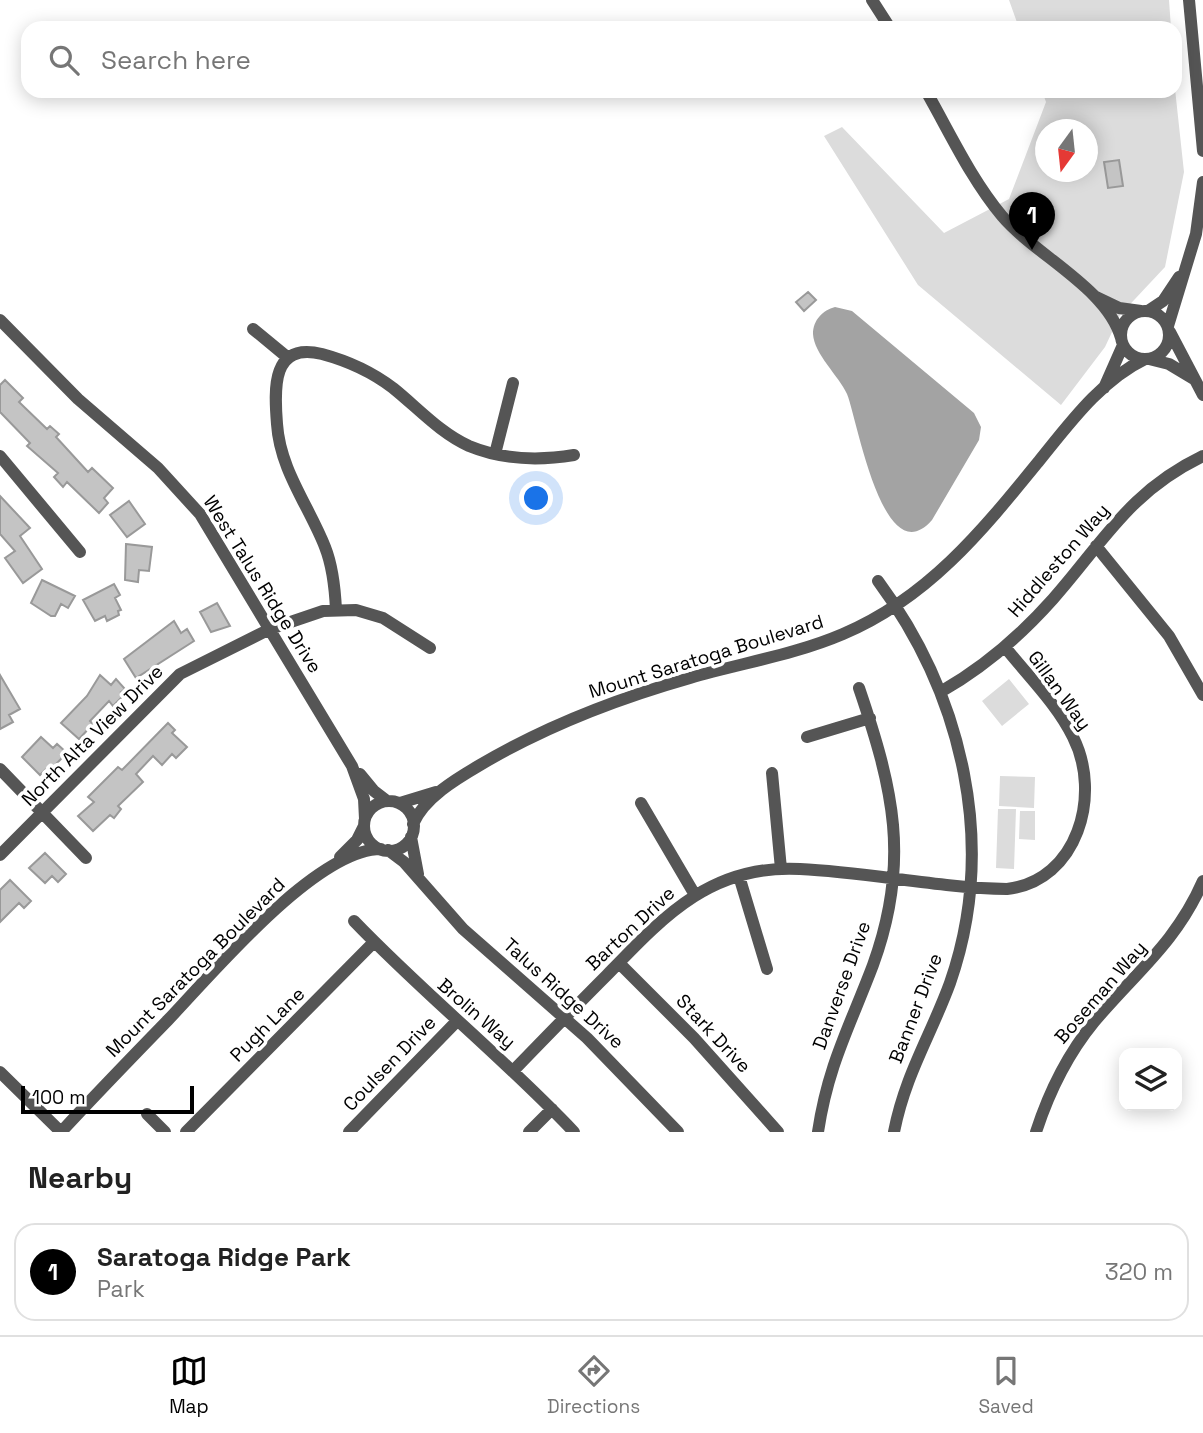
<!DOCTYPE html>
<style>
body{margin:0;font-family:"Space Grotesk",sans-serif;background:#f2f2f2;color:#222}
.controls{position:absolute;right:21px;bottom:21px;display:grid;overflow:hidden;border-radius:14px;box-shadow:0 4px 18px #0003}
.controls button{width:63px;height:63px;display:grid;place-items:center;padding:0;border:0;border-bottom:2px solid #e0e0e0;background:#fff;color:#222;font:35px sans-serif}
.compass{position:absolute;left:1035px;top:119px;width:63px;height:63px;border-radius:50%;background:#fff;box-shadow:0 4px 18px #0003;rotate:195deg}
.scale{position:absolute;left:21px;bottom:18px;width:173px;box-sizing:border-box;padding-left:7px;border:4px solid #000;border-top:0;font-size:19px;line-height:24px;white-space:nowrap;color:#000;-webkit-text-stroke:5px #fff;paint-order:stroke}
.you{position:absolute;left:537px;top:499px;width:24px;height:24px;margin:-18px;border:5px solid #fff;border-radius:50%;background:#1a73e8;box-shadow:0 0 0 10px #1a73e833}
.badge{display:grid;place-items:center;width:46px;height:46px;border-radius:50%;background:#000;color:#fff;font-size:23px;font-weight:700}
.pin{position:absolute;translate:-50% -58px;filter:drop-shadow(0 2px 4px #0008)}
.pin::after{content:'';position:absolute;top:37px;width:24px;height:21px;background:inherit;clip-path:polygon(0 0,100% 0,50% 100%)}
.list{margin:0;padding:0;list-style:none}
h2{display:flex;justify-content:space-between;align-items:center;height:91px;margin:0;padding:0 28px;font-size:30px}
h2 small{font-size:23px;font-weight:400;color:#767676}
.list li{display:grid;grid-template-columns:46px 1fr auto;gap:21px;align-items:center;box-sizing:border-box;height:98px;margin:0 14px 14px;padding:0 14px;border:2px solid #e0e0e0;border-radius:21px}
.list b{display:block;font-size:26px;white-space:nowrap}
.list p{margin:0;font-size:23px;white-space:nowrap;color:#767676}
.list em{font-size:23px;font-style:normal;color:#767676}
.icon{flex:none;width:38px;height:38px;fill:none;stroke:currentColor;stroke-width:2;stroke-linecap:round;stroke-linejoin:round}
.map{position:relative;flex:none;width:1203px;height:1132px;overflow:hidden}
.search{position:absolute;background:#fff;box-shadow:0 4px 18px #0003;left:21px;right:21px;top:21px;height:77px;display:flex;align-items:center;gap:18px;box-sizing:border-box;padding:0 24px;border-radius:21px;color:#767676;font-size:26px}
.sheet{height:203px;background:#fff}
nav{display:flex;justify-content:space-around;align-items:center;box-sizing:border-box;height:98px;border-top:2px solid #e0e0e0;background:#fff;font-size:19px;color:#767676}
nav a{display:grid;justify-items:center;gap:4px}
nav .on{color:#000}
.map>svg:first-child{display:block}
.green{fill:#dcdcdc;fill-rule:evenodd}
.water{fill:#a3a3a3}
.building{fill:#c4c4c4;stroke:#999;stroke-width:2}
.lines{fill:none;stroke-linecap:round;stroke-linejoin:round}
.minor{stroke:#555;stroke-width:12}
.labels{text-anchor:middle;stroke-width:7;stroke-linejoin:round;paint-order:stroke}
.street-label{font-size:19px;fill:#000;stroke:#fff}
</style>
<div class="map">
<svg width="1203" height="1132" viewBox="0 0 1203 1132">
<rect width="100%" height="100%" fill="#fff"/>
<path class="green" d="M1009,0H1169L1171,28H1019Z
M1175,89L1184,172L1165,267L1120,315L1105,347L1061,405L918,285L824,136L842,127L944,233L1009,199L1046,102L1042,91ZM1046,130H1088V172H1046Z
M1009,679L1029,704L1002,726L982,701Z
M1000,776L1035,777L1034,808L999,806Z
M998,809H1016L1014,869L996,868Z
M1020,811H1035V840L1019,839Z"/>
<path class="water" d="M835,307L852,311L974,413L981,427L979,440L932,520C883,576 857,418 847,394C839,376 814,354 813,334C813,320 823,310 835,307Z"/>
<path class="building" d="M1119,160L1123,186L1108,188L1104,162Z
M808,292L816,300L804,311L796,302Z
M5,380L23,398L19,402L47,429L50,426L59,434L56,437L88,472L92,468L113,488L104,498L108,503L99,513L67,482L63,487L54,477L58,473L27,446L30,443L0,412V385Z
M0,496L30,528L20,536L42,569L23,583L5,558L15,551L0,534Z
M129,501L145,524L127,537L110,515Z
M126,544L152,547L149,571L139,570L138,582L125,580Z
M42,580L75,596L68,608L61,604L55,616H51L31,603Z
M114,584L120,595L115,598L121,610L118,611L119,615L107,621L105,616L95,621L83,600Z
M217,603L230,626L211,632L200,612Z
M174,621L181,633L187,629L194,641L136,678L124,659Z
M0,675L20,709L9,715L13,722L0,729Z
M100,675L111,685L116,679L125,689L121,692L124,695L113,706L109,701L90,721L93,724L79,739L61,723L87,696Z
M168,723L175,730L172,733L187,747L176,758L172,754L162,765L153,756L136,774L143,782L118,806L121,809L114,818L110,815L93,831L78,816L94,802L88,797L118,767L122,770Z
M41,737L53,748L57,744L67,753L47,773L45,770L40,775L22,757Z
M45,853L66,874L58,882L52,876L45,883L29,868Z
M10,880L31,901L24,908L19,903L0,922V890Z"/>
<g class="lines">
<path class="minor" d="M872,0L890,28
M1189,0L1203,151
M926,91C950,133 971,179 1002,216C1035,255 1107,288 1121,338
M1096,297L1119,308L1141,311
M1121 335a24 24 0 1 1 48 0a24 24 0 1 1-48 0Z
M1148,311L1163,301L1179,277
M0,320L78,399L158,468L200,514L352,766L364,799L365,819
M1168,326L1196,234L1203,182
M253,329L287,357
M1170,332L1203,395
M1149,359L1169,364L1194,379
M1104,388L1123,345
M495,454L513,383
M0,456L80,552
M1096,546L1169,636L1203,695
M878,581C963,696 998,845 950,983C931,1035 905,1075 894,1132
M336,610C335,588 333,567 325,547C309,506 280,470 277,424C274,387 272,342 322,354C348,361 372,372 393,388C418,408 440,433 469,446C503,460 538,461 574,455
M942,691C984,667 1021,635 1053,599C1104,541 1130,491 1203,456
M807,737L870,718
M0,769L86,858
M772,773L781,869
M360,774L374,791L387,801
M364 826a25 25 0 1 1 50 0a25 25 0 1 1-50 0Z
M400,803L436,792
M641,803L695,895
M413,824C424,798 456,779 480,765C546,726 616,699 690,678C741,663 794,655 843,634C928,598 982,531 1039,461C1069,424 1101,380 1145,359
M411,837L418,874
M388,850L404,862L463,929L587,1038L678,1132
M0,855L180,674L270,629L323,611L356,610L383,618L430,648
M340,857L357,840L364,826
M739,876L767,969
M354,921C425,995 504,1058 574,1132
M619,963L694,1038L778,1132
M513,1071C544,1039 575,1007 607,975C663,917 711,864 800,869C869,872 938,888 1007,889C1078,881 1102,794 1073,737C1057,704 1027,675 1005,647
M0,1072L61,1132C96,1094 132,1057 168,1020C212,974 316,849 381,849
M147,1114L165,1132
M186,1132L374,942
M349,1132L457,1021
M529,1132L552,1109
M818,1132C828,1065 850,1026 873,965C911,861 893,788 859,688
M1036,1132C1049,1092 1067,1055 1094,1022C1135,973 1176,943 1203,881"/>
</g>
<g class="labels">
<g class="street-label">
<text transform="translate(1058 560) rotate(-49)" y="7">Hiddleston Way</text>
<text transform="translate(263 584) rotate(58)" y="7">West Talus Ridge Drive</text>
<text transform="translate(706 656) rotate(-17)" y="7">Mount Saratoga Boulevard</text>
<text transform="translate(1060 690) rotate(54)" y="7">Gillan Way</text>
<text transform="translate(92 735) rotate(-45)" y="7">North Alta View Drive</text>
<text transform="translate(630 928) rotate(-43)" y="7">Barton Drive</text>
<text transform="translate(195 967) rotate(-45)" y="7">Mount Saratoga Boulevard</text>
<text transform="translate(841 985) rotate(-70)" y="7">Danverse Drive</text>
<text transform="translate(1100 992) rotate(-49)" y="7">Boseman Way</text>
<text transform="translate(564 993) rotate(42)" y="7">Talus Ridge Drive</text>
<text transform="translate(915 1008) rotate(-69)" y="7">Banner Drive</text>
<text transform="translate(477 1013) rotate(41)" y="7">Brolin Way</text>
<text transform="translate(267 1024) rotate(-45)" y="7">Pugh Lane</text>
<text transform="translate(714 1033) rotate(47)" y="7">Stark Drive</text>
<text transform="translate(389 1063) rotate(-46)" y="7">Coulsen Drive</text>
</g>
</g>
</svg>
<div class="controls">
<button><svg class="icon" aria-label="layers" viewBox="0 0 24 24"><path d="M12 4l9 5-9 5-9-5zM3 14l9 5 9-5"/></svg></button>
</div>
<svg class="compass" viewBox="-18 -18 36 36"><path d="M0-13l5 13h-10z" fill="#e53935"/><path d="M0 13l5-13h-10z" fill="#767676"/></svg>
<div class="scale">100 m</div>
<div class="you"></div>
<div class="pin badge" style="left:1032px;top:250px">1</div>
<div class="search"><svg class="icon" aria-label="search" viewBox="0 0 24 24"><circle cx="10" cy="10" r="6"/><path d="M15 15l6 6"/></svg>Search here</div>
</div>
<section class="sheet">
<h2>Nearby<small></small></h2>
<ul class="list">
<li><span class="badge">1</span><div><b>Saratoga Ridge Park</b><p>Park</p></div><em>320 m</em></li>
</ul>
</section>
<nav>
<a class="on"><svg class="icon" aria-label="map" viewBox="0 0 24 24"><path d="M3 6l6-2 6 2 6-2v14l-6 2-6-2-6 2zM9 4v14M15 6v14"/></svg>Map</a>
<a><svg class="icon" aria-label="directions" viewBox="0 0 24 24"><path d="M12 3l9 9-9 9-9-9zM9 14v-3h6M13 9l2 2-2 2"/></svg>Directions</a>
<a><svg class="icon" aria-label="saved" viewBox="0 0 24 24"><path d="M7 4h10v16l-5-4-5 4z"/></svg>Saved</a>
</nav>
